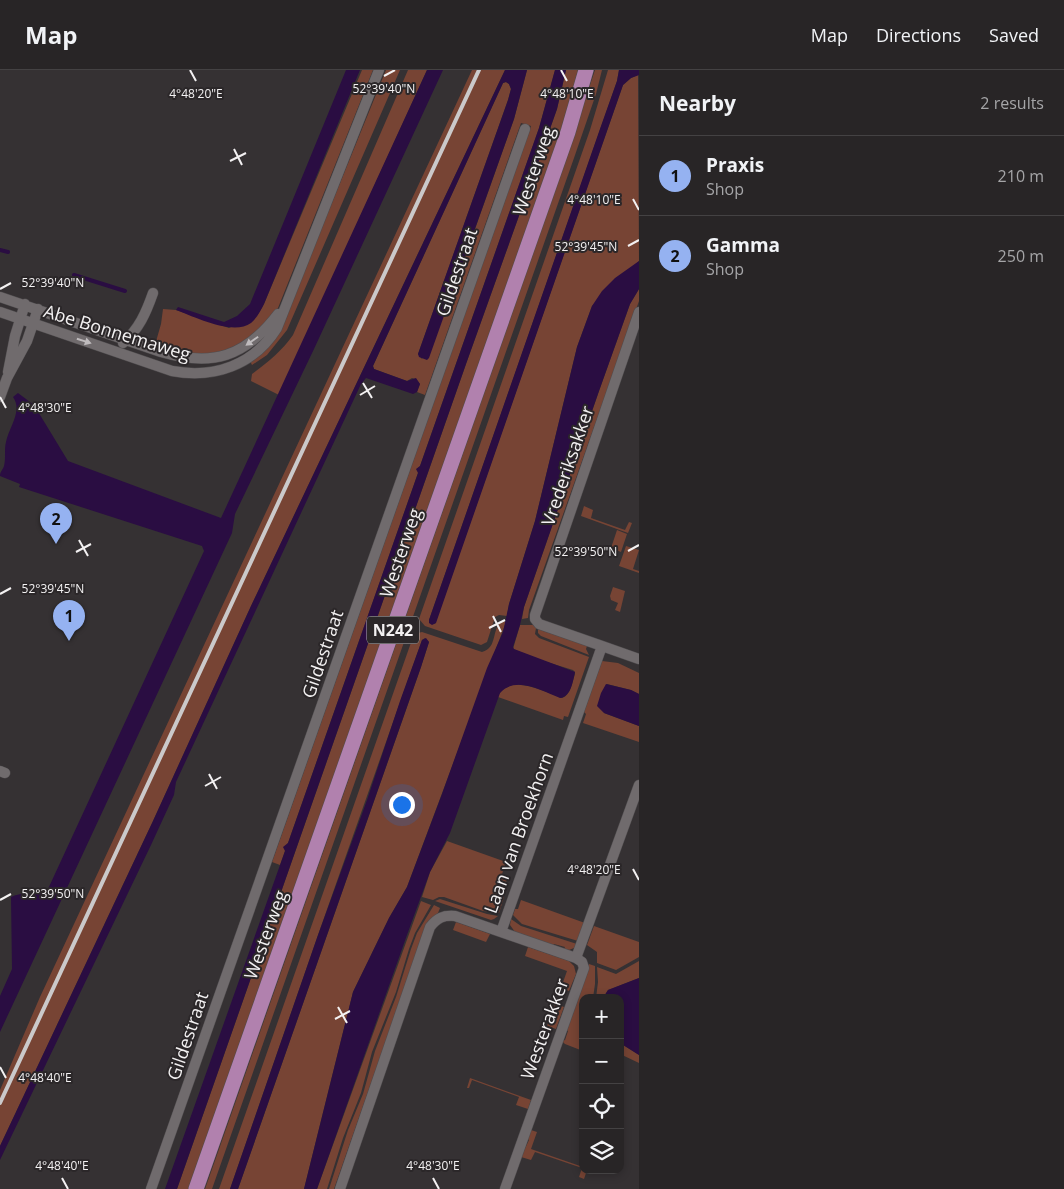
<!DOCTYPE html>
<meta charset="utf-8">
<style>
body{margin:0;font-family:"Open Sans",sans-serif;background:#343132;color:#f1f3f6}
.controls{position:absolute;right:15px;bottom:15px;display:grid;overflow:hidden;border-radius:10px;box-shadow:0 2px 8px #0003}
.controls button{width:45px;height:45px;display:grid;place-items:center;padding:0;border:0;border-bottom:1px solid #444243;background:#282526;color:#f1f3f6;font:25px sans-serif}
.you{position:absolute;left:401px;top:734px;width:18px;height:18px;margin:-12px;border:4px solid #fff;border-radius:50%;background:#1a73e8;box-shadow:0 0 0 8px #1a73e833}
.badge{display:grid;place-items:center;width:32px;height:32px;border-radius:50%;background:#95b2f1;color:#111;font-size:16px;font-weight:700}
.pin{position:absolute;translate:-50% -41px;filter:drop-shadow(0 1px 2px #0008)}
.pin::after{content:'';position:absolute;top:26px;width:18px;height:15px;background:inherit;clip-path:polygon(0 0,100% 0,50% 100%)}
.list{margin:0;padding:0;list-style:none}
h2{display:flex;justify-content:space-between;align-items:center;height:65px;margin:0;padding:0 20px;font-size:21px}
h2 small{font-size:16px;font-weight:400;color:#a5a5a7}
.list li{display:grid;grid-template-columns:32px 1fr auto;gap:15px;align-items:center;box-sizing:border-box;height:80px;padding:0 20px;border-top:1px solid #444243}
.list b{display:block;font-size:19px;white-space:nowrap}
.list p{margin:0;font-size:16px;white-space:nowrap;color:#a5a5a7}
.list em{font-size:16px;font-style:normal;color:#a5a5a7}
.icon{flex:none;width:28px;height:28px;fill:none;stroke:currentColor;stroke-width:2;stroke-linecap:round;stroke-linejoin:round}
.map{position:relative;flex:none;width:639px;height:1119px;overflow:hidden}
header{display:flex;align-items:center;gap:30px;box-sizing:border-box;height:70px;padding:0 25px;background:#282526;border-bottom:1px solid #444243}
header strong{font-size:24px}
nav{display:flex;gap:28px;margin-inline-start:auto;font-size:18px}
main{display:flex}
aside{flex:1;background:#282526}
.map>svg:first-child{display:block}
.green{fill:#774434}
.water{fill:#2a0d42}
.lines{fill:none;stroke-linecap:round;stroke-linejoin:round}
.stream{stroke:#2a0d42;stroke-width:4}
.street-casing{stroke:#504d4f;stroke-width:11}
.primary-casing{stroke:#504d4f;stroke-width:16}
.street{stroke:#706b6d;stroke-width:10}
.primary{stroke:#b181ae;stroke-width:15}
.rail{stroke:#cbc9ca;stroke-width:4}
.oneway{fill:#bfbbbd}
.ticks{fill:none;stroke:#f3f1f2;stroke-width:2}
.labels{text-anchor:middle;stroke-width:4;stroke-linejoin:round;paint-order:stroke}
.shield{fill:#2b2729;stroke:#b7b4b6;stroke-width:1}
.shield-label{font-size:16px;font-weight:bold;fill:#f3f1f2}
.street-label{font-size:18px;fill:#f3f1f2;stroke:#2b2729}
.ticks-label{font-size:12px;text-anchor:middle;fill:#f3f1f2;stroke:#2b2729;stroke-width:4;stroke-linejoin:round;paint-order:stroke}
</style>
<header>
<strong>Map</strong>
<nav><a>Map</a><a>Directions</a><a>Saved</a></nav>
</header>
<main>
<div class="map">
<svg width="639" height="1119" viewBox="0 0 639 1119">
<rect width="100%" height="100%" fill="#353133"/>
<path class="green" d="M362,0H373L278,238C271,248 265,258 256,266C244,275 215,285 201,284C185,284 170,279 155,275L161,254L163,239L176,240L229,258L258,244L264,234Z
M386,0H400L287,260L267,285L252,295L250,291L279,263Z
M408,0H427L279,325L251,311L252,304C268,292 282,281 293,265Z
M472,0H505L251,536L153,751L0,1076V1020L40,927Z
M527,0H555L539,58L420,396L418,398V403L288,773L285,777V781L280,795L272,792L531,56L521,53L425,325L417,322L420,314L416,309L412,308L407,311L374,299L373,296L503,13L506,12L509,14L511,19L508,30L418,284L422,289L446,241L514,49Z
M566,0H578L558,72L190,1119H177L466,294L540,87L557,39Z
M595,0H602L596,24L574,88L212,1119H205L543,155Z
M608,0H619L617,11L429,550L435,554L623,15L631,8L638,5L639,191L592,236L577,277L535,451L509,534L507,546L499,545L495,547L487,572L481,575L425,556L419,549L590,60Z
M639,219V231L529,540L528,548L522,549L524,537L599,321L630,234Z
M584,436L593,440L591,448L625,460L629,452L632,453L628,463L581,446Z
M617,460L627,464L621,482L611,478Z
M626,476L639,480L633,499L639,501V503L619,496Z
M613,517L625,521L620,542L615,540L618,533L611,530L610,526Z
M502,551L506,552L407,817L389,848L353,922L304,1119H238L421,597L429,572L425,568L422,570L318,865L230,1119H219L414,564L422,562L482,582C498,578 491,559 502,551Z
M520,555H533L536,558L535,564L539,568L589,587L568,647L564,646L563,650L498,627C507,602 546,622 562,628C571,625 572,612 575,604V602L573,600L537,589L513,579Z
M538,559L587,576L586,579L589,585L541,566L538,563Z
M602,591L618,593L639,603V624L631,620L607,614L604,643L639,656V672L583,653L586,644L584,642Z
M447,771L506,792L502,804L508,807L501,826L504,827L499,843L483,841L444,827H439L433,830L422,827L430,802Z
M440,829L487,844L498,846L494,849L491,850L435,831Z
M521,830L585,853L578,871L522,854L513,845L515,839H518Z
M421,831L431,835L415,863L409,879L396,922L372,982L361,1023L343,1068L327,1119H317Z
M434,835L440,838L438,843L431,849L424,862L334,1119H329L348,1060L363,1024L375,981L396,927L411,879L417,863Z
M511,849L521,856L577,874L574,878L569,880L564,879L565,877L554,874L553,876L515,862L510,855Z
M456,852L490,864L486,872L453,860Z
M594,856L639,872V887L616,900L597,893V882L587,875Z
M528,877L569,891L574,896L576,904L569,921L561,918L567,901L525,886Z
M639,891V908L608,920L603,928H596L598,912L597,897L616,904Z
M589,894L595,896V914L593,928H583V981L565,974L562,971L565,970L568,961L566,960Z
M555,934L564,937L556,959L547,956Z
M620,973L639,985V993L620,984Z
M470,1008L531,1030L528,1039L516,1035L519,1027L472,1010L469,1018H467Z
M531,1060L537,1062L531,1079L583,1097V1100H587L584,1109L579,1107L582,1098L535,1082L531,1090L521,1087L529,1070L527,1069Z"/>
<path class="water" d="M346,0H360L264,234C261,240 257,248 251,253C233,266 195,247 176,240L178,237L224,252L237,246L250,234Z
M427,0H443L314,279L235,444L232,463L0,962V926L12,899L11,827C22,821 37,826 48,819L204,481L202,476L19,417L20,414L0,406C0,401 3,400 4,396C6,388 4,379 6,372C9,357 23,341 13,327L18,323L34,335L68,391L221,448Z
M505,0H527L514,49L429,288L427,290L419,287L418,284L508,30L511,19L509,14L506,12L503,13L373,296L374,299L407,311L416,308L420,314L417,322L413,324L366,308L361,314L176,712L174,725L151,775L0,1090V1076L153,751L251,536Z
M555,0H566L557,39L540,87L466,294L177,1119H165L285,781L283,777L288,773L418,403L416,399L420,396L539,58Z
M619,0H639V5L631,8L623,15L436,553L432,555L429,553V550L601,56L617,11Z
M639,191V219L630,234L599,321L524,537L520,555L513,577L514,579L575,602C573,611 571,627 560,628C542,621 516,605 500,623L450,763L430,802L407,865L317,1119H304L353,922L389,848L407,817L442,724L487,598L503,562L509,534L535,451L577,277L592,236L602,221L615,208Z
M426,568L429,572L421,597L238,1119H230L318,865L367,730L400,631L422,570Z
M606,614L631,620L639,624V656L604,643L597,636L601,623Z
M639,908V985L620,973V928H603L608,920Z"/>
<g class="lines">
<path class="stream" d="M0,180L8,182
M74,205L125,221"/>
<defs>
<path id="street" d="M0,227L161,282C213,297 245,287 278,244
M0,242L172,301C214,309 254,295 277,258L379,0
M123,273C139,259 146,243 153,223
M8,302L15,266L25,234
M0,327L7,308L27,271L38,239
M602,576L539,554L535,549V545L639,242
M0,701L5,703
M501,862L576,888L582,892L584,898L505,1119
M576,888L639,715
M151,1119L525,59
M340,1119L430,857C437,848 443,845 455,846L501,862L602,576L639,589"/>
<path id="primary" d="M196,1119L568,62L586,0"/>
</defs>
<use href="#street" class="street-casing"/>
<use href="#primary" class="primary-casing"/>
<use href="#street" class="street"/>
<use href="#primary" class="primary"/>
<path class="rail" d="M0,1033L479,0"/>
</g>
<defs><path id="oneway-solid" d="M-6-.8H1V-3.2L6.5 0L1 3.2V.8H-6Z" transform="scale(1.25)"/></defs>
<g class="oneway">
<use href="#oneway-solid" transform="translate(84 271) rotate(18)"/>
<use href="#oneway-solid" transform="translate(252 271) rotate(145)"/>
</g>
<path class="ticks" d="M190,0L196,11M561,0L567,11M384,6L395,0M234,79L242,95M230,91L246,83M633,129L639,140M628,176L639,170M0,219L11,213M363,313L372,328M360,325L375,316M0,327L6,338M79,470L88,486M628,481L639,475M76,482L91,474M0,524L11,518M493,546L501,562M489,558L505,550M209,704L217,719M205,716L221,707M633,799L639,810M0,830L11,824M338,937L347,953M335,949L350,941M0,997L6,1008M62,1108L68,1119M433,1108L439,1119"/>
<g class="labels">
<rect class="shield" x="367" y="546.5" width="52" height="27" rx="4"/>
<g class="shield-label">
<text x="393" y="566">N242</text>
</g>
<g class="street-label">
<text transform="translate(534 101) rotate(-71)" y="6">Westerweg</text>
<text transform="translate(457 202) rotate(-71)" y="6">Gildestraat</text>
<text transform="translate(117 263) rotate(17)" y="6">Abe Bonnemaweg</text>
<text transform="translate(568 396) rotate(-71)" y="6">Vrederiksakker</text>
<text transform="translate(401 483) rotate(-71)" y="6">Westerweg</text>
<text transform="translate(323 584) rotate(-71)" y="6">Gildestraat</text>
<text transform="translate(519 763) rotate(-70)" y="6">Laan van Broekhorn</text>
<text transform="translate(266 865) rotate(-70)" y="6">Westerweg</text>
<text transform="translate(545 959) rotate(-70)" y="6">Westerakker</text>
<text transform="translate(188 966) rotate(-71)" y="6">Gildestraat</text>
</g>
</g>
<g class="ticks-label">
<text x="384" y="23">52°39'40"N</text>
<text x="196" y="28">4°48'20"E</text>
<text x="567" y="28">4°48'10"E</text>
<text x="594" y="134">4°48'10"E</text>
<text x="586" y="181">52°39'45"N</text>
<text x="53" y="217">52°39'40"N</text>
<text x="45" y="342">4°48'30"E</text>
<text x="586" y="486">52°39'50"N</text>
<text x="53" y="523">52°39'45"N</text>
<text x="594" y="804">4°48'20"E</text>
<text x="53" y="828">52°39'50"N</text>
<text x="45" y="1012">4°48'40"E</text>
<text x="62" y="1100">4°48'40"E</text>
<text x="433" y="1100">4°48'30"E</text>
</g>
</svg>
<div class="controls">
<button>+</button>
<button>−</button>
<button><svg class="icon" aria-label="locate" viewBox="0 0 24 24"><circle cx="12" cy="12" r="6"/><path d="M12 2v4M12 18v4M2 12h4M18 12h4"/></svg></button>
<button><svg class="icon" aria-label="layers" viewBox="0 0 24 24"><path d="M12 4l9 5-9 5-9-5zM3 14l9 5 9-5"/></svg></button>
</div>
<div class="you"></div>
<div class="pin badge" style="left:69px;top:571px">1</div>
<div class="pin badge" style="left:56px;top:474px">2</div>
</div>
<aside>
<h2>Nearby<small>2 results</small></h2>
<ul class="list">
<li><span class="badge">1</span><div><b>Praxis</b><p>Shop</p></div><em>210 m</em></li>
<li><span class="badge">2</span><div><b>Gamma</b><p>Shop</p></div><em>250 m</em></li>
</ul>
</aside>
</main>
